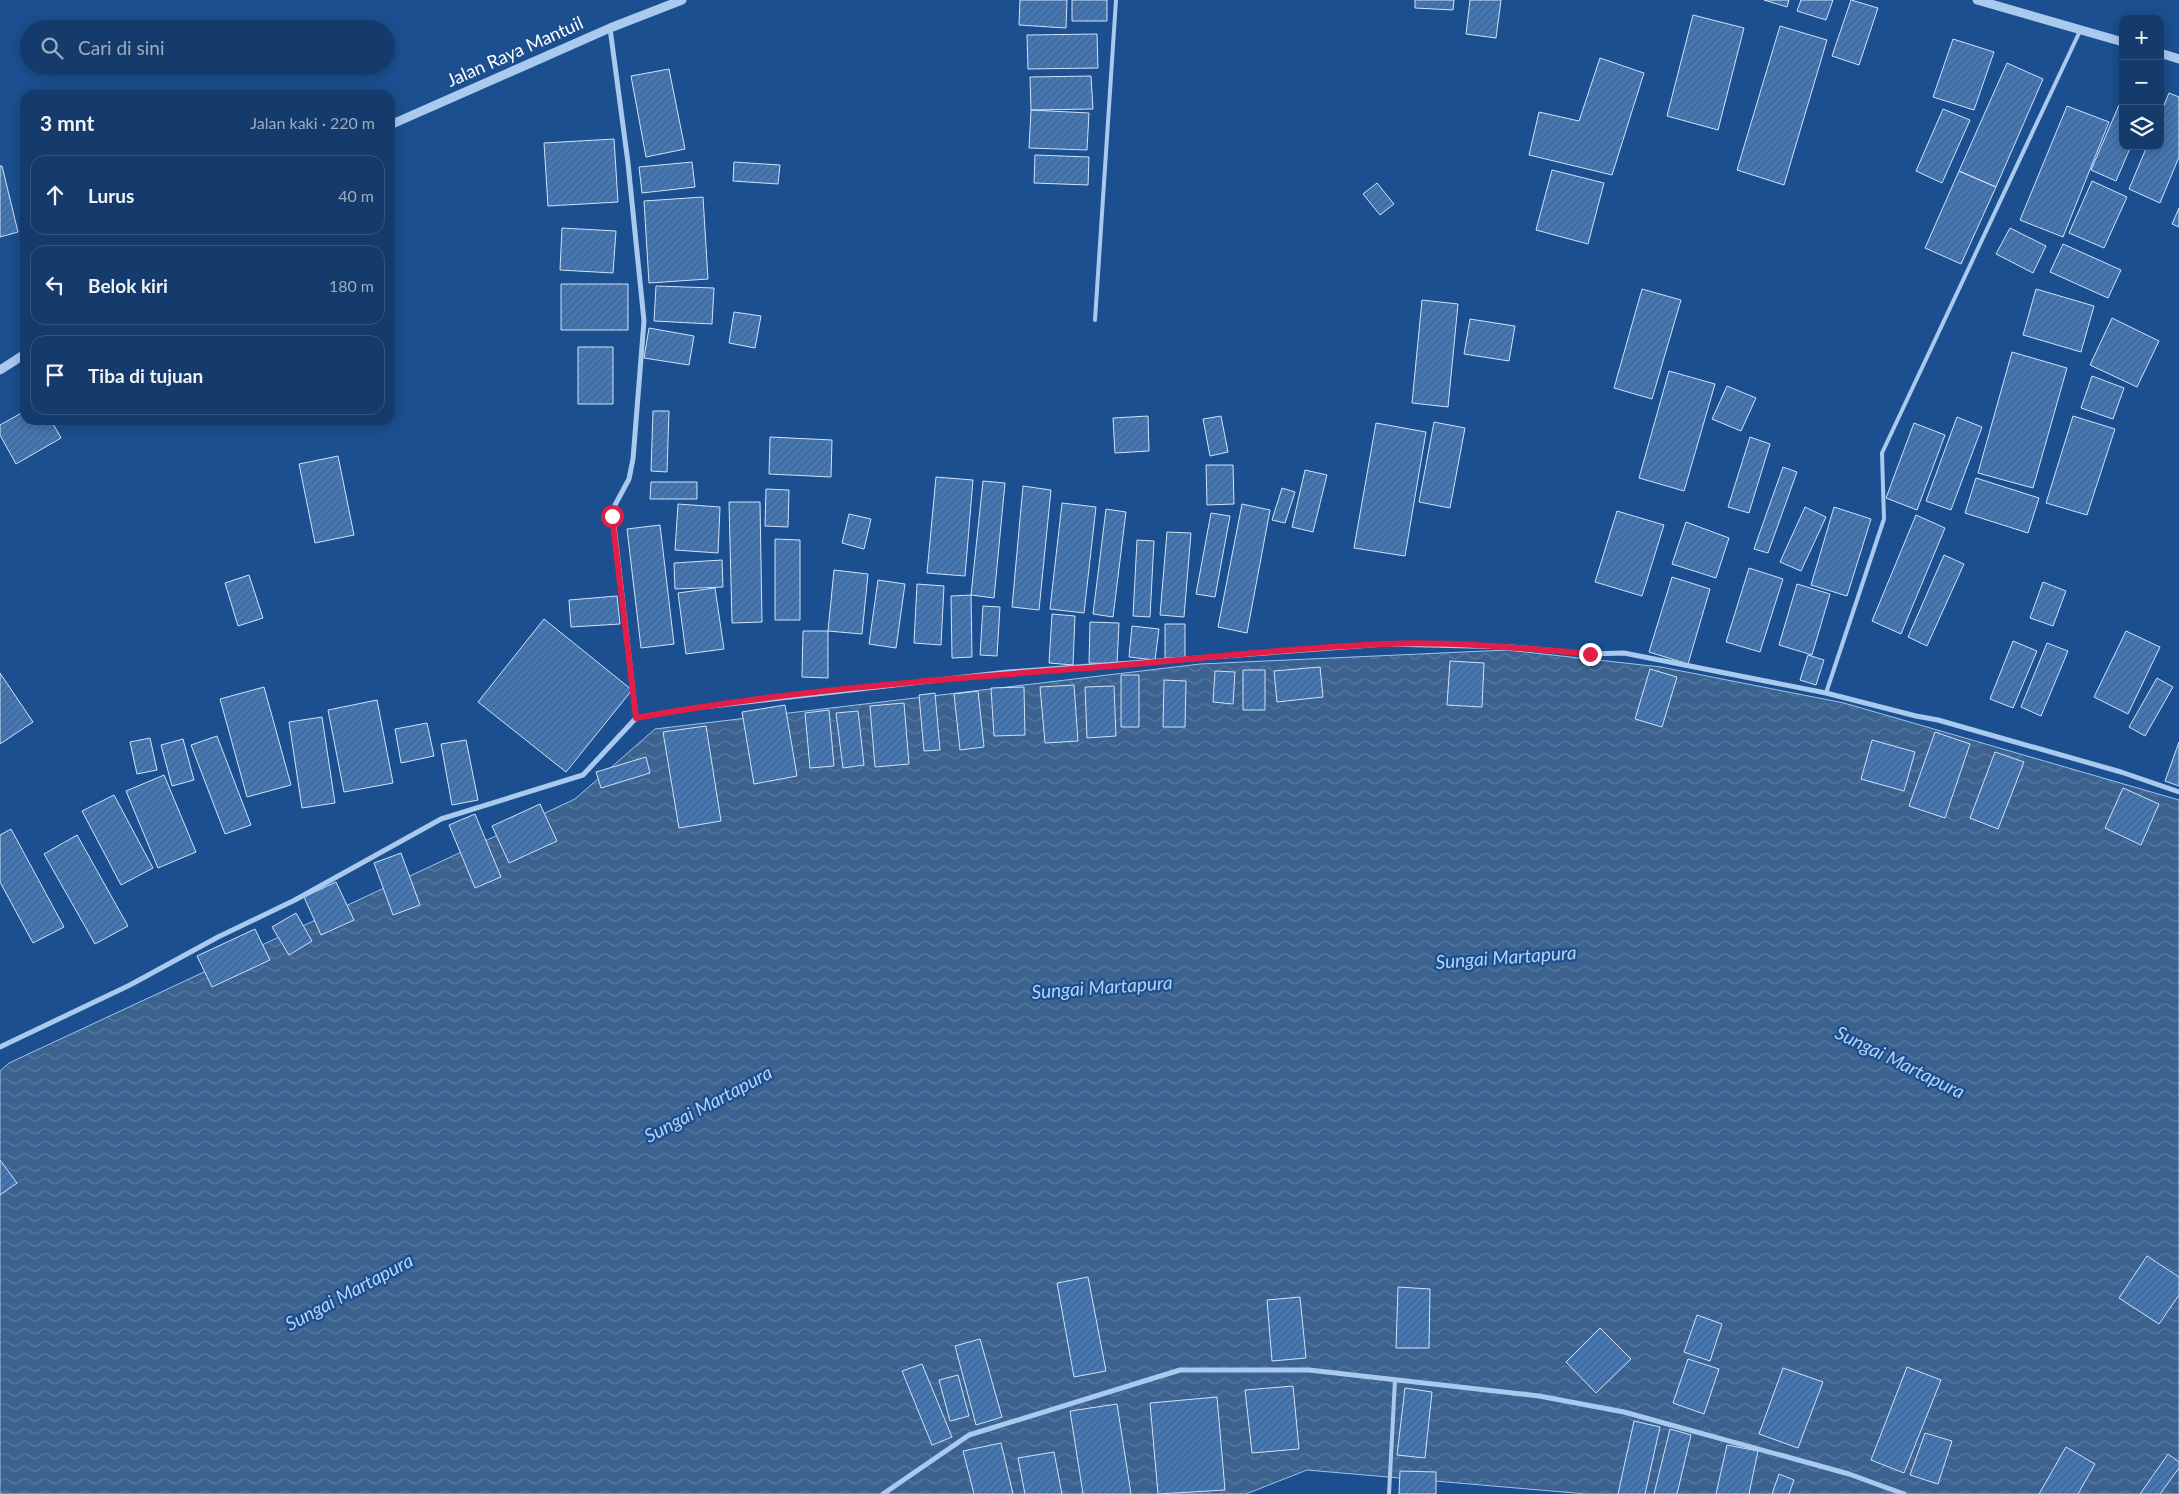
<!DOCTYPE html>
<html lang="id">
<meta charset="utf-8">
<style>
body{margin:0;font-family:Lato,sans-serif;background:#1d4271;color:#f1f3f6}
.controls{position:absolute;right:15px;top:15px;display:grid;overflow:hidden;border-radius:10px;box-shadow:0 2px 12px #0003}
.controls button{width:45px;height:45px;display:grid;place-items:center;padding:0;border:0;border-bottom:1px solid #33557e;background:#143b6b;color:#f1f3f6;font:25px sans-serif}
.stop{position:absolute;width:15px;height:15px;margin:-11px;border:4px solid #e11d48;border-radius:50%;background:#fff}
.stop.end{background:#e11d48;border-color:#fff;box-shadow:0 1px 5px #0008}
.list{margin:0;padding:0;list-style:none}
h2{display:flex;justify-content:space-between;align-items:center;height:65px;margin:0;padding:0 20px;font-size:21px}
h2 small{font-size:16px;font-weight:400;color:#9dadc1}
.list li{display:grid;grid-template-columns:32px 1fr auto;gap:15px;align-items:center;box-sizing:border-box;height:80px;margin:0 10px 10px;padding:0 10px;border:1px solid #33557e;border-radius:15px}
.list b{display:block;font-size:19px;white-space:nowrap}
.list em{font-size:16px;font-style:normal;color:#9dadc1}
.icon{flex:none;width:28px;height:28px;fill:none;stroke:currentColor;stroke-width:2;stroke-linecap:round;stroke-linejoin:round}
.map{position:relative;flex:none;width:2179px;height:1494px;overflow:hidden}
.search{position:absolute;background:#143b6b;box-shadow:0 2px 12px #0003;left:20px;top:20px;width:375px;height:55px;display:flex;align-items:center;gap:12px;box-sizing:border-box;padding:0 18px;border-radius:28px;color:#9dadc1;font-size:19px}
.panel{position:absolute;background:#143b6b;box-shadow:0 2px 12px #0003;left:20px;top:90px;width:375px;height:335px;border-radius:15px}
.map>svg:first-child{display:block}
.water{fill:url(#water-waves);stroke:#9cc4f0}
.building{fill:url(#building-hatch);stroke:#cfe3fa}
.lines{fill:none;stroke-linecap:round;stroke-linejoin:round}
.service{stroke:#a9c9ee;stroke-width:4}
.minor{stroke:#a9c9ee;stroke-width:5}
.tertiary{stroke:#a9c9ee;stroke-width:9}
.route{stroke:#e11d48;stroke-width:6}
.labels{text-anchor:middle;stroke-width:4.5;stroke-linejoin:round;paint-order:stroke}
.street-label{font-size:18px;fill:#fff;stroke:#1b4f8f}
.water-label{font-size:19px;font-style:italic;fill:#b5d3f5;stroke:#1b4f8f}
</style>
<div class="map">
<svg width="2179" height="1494" viewBox="0 0 2179 1494">
<defs>
<pattern id="water-waves" width="16" height="10" patternUnits="userSpaceOnUse" patternTransform="scale(1.25)"><rect width="16" height="10" fill="#3c6290"/><path d="M0 5q4-4 8 0t8 0" fill="none" stroke="#597aa1"/></pattern>
<pattern id="building-hatch" width="6" height="6" patternUnits="userSpaceOnUse" patternTransform="scale(1.25)"><rect width="6" height="6" fill="#4478b7"/><path d="M-1 1l2-2M0 6l6-6M5 7l2-2" fill="none" stroke="#486282"/></pattern>
</defs>
<rect width="100%" height="100%" fill="#1b4f8f"/>
<path class="water" d="M1507,650L1661,667L1844,703L2179,800V1494H1586L1307,1470L1246,1494H0V1071L9,1063L575,799L655,729L1200,664Z"/>
<path class="building" d="M1020,0H1067L1066,28L1019,25Z
M1072,0H1107V21H1072Z
M1415,0H1454L1453,10L1415,8Z
M1470,0H1501L1496,38L1466,34Z
M1764,0H1789L1787,7Z
M1801,0H1833L1826,20L1797,11Z
M1851,0L1878,8L1859,65L1832,56Z
M1693,15L1744,28L1718,130L1667,116Z
M1780,26L1827,40L1784,185L1737,170Z
M1097,34L1098,68L1028,69L1027,35Z
M1953,39L1994,52L1974,110L1933,97Z
M1600,58L1644,73L1612,175L1529,155L1539,112L1579,121Z
M2007,63L2043,79L1996,187L1959,171Z
M669,69L685,149L646,157L631,76Z
M1091,76L1093,109L1031,110L1030,77Z
M2169,93L2179,97V157L2160,203L2129,189L2147,146H2160V115Z
M2119,105L2123,107V146H2131L2116,181L2091,170Z
M2067,106L2109,122L2063,237L2020,220Z
M1943,109L1970,120L1942,183L1916,171Z
M1031,110L1089,113L1087,150L1029,148Z
M614,139L618,202L548,206L544,143Z
M1035,155L1089,157L1088,185L1034,183Z
M692,162L695,187L642,193L639,167Z
M734,162L780,165L778,184L733,181Z
M0,166H2L18,232L0,237Z
M1552,170L1604,183L1588,244L1536,230Z
M1959,171L1996,187L1961,264L1925,248Z
M2092,181L2127,197L2104,248L2069,233Z
M1377,183L1394,204L1380,215L1363,194Z
M703,197L708,279L649,283L644,201Z
M2179,208V227L2172,224Z
M562,228L616,231L613,273L560,270Z
M2010,228L2046,246L2033,273L1996,254Z
M2063,244L2121,270L2108,298L2050,272Z
M561,284H628V330H561Z
M656,286L714,288L712,324L654,321Z
M1642,289L1681,300L1652,399L1614,388Z
M2036,289L2094,306L2081,352L2023,335Z
M1422,300L1458,304L1448,407L1412,403Z
M734,312L761,316L755,348L729,343Z
M2112,318L2159,341L2137,387L2090,365Z
M1470,319L1515,326L1509,361L1464,354Z
M649,328L694,336L689,365L644,358Z
M578,347H613V404H578Z
M2012,352L2067,368L2033,488L1978,473Z
M1669,371L1715,384L1684,491L1639,478Z
M2092,376L2124,388L2113,419L2081,408Z
M1727,386L1756,398L1741,431L1712,419Z
M25,411V420H51L61,438L16,464L0,435V425Z
M653,411H669L667,472L651,471Z
M1148,416L1149,451L1115,453L1113,418Z
M1221,416L1228,452L1210,456L1203,419Z
M2073,416L2115,429L2087,515L2046,503Z
M1957,417L1982,427L1951,510L1926,501Z
M1434,422L1465,428L1450,508L1419,502Z
M1376,423L1426,432L1405,556L1354,548Z
M1914,423L1945,435L1917,510L1886,498Z
M770,437L832,440L831,477L769,474Z
M1750,437L1770,444L1749,513L1728,507Z
M338,456L354,535L315,543L299,464Z
M1206,465H1233L1234,504L1207,505Z
M1783,467L1797,472L1768,553L1754,549Z
M1305,470L1327,475L1313,532L1292,527Z
M936,477L973,480L965,576L927,573Z
M1976,478L2039,498L2028,533L1965,513Z
M983,481L1005,483L994,598L971,595Z
M651,482H697V499H650Z
M1023,486L1051,490L1039,610L1012,607Z
M1282,488L1295,492L1285,523L1272,520Z
M766,489L789,490L788,527L765,526Z
M729,502H760L762,622L732,623Z
M1062,503L1096,507L1084,613L1050,609Z
M678,504L720,507L718,553L675,550Z
M1242,504L1270,510L1247,633L1218,627Z
M1805,507L1826,517L1801,571L1780,562Z
M1834,507L1871,519L1847,596L1811,585Z
M1106,509L1126,512L1113,617L1093,614Z
M1617,511L1664,525L1642,596L1595,582Z
M1211,513L1230,516L1215,597L1196,594Z
M849,514L871,519L864,549L842,543Z
M1916,515L1945,528L1901,634L1872,621Z
M1686,522L1729,538L1716,578L1672,564Z
M660,525L674,644L641,648L627,529Z
M1167,532L1191,533L1184,617L1160,615Z
M775,539L800,540V620H775Z
M1137,540L1154,541L1150,617L1133,616Z
M1944,555L1964,564L1927,646L1908,637Z
M722,560L723,587L675,589L674,563Z
M1749,568L1783,579L1760,652L1726,642Z
M834,570L868,574L862,634L828,631Z
M249,575L263,618L238,626L225,583Z
M1672,577L1710,589L1688,664L1649,652Z
M878,580L905,584L896,648L869,644Z
M2043,582L2066,591L2053,626L2030,618Z
M917,584L944,586L941,645L914,643Z
M1797,584L1830,594L1812,655L1779,645Z
M715,588L724,649L686,654L678,593Z
M971,595L972,657L952,658L951,596Z
M617,596L620,624L571,627L569,600Z
M983,606L1000,607L997,656L980,655Z
M1052,614L1075,616L1073,665L1049,663Z
M544,619L632,690L566,772L478,702Z
M1090,622L1119,623L1117,664L1089,663Z
M1165,624H1185V659L1165,658Z
M1132,626L1159,629L1155,660L1129,657Z
M803,631H828V678L802,677Z
M2126,631L2160,647L2128,714L2094,697Z
M2013,641L2037,651L2013,708L1990,699Z
M2047,643L2068,651L2041,716L2021,707Z
M1808,655L1824,660L1816,685L1800,680Z
M1450,661L1484,663L1482,707L1447,705Z
M1320,667L1323,697L1277,702L1274,671Z
M1650,669L1677,677L1662,727L1635,719Z
M1243,670H1265V710H1243Z
M1215,671L1235,672L1233,704L1213,702Z
M0,673L33,722L0,744Z
M1121,675H1139V727H1121Z
M2157,678L2173,687L2145,736L2129,727Z
M1164,680L1186,681L1185,727H1163Z
M1074,685L1078,741L1045,743L1040,687Z
M1114,686L1116,736L1087,738L1085,687Z
M264,687L291,785L247,797L220,699Z
M1024,687L1025,735L994,736L991,688Z
M978,691L984,747L960,750L954,694Z
M935,693L940,750L924,751L919,695Z
M377,700L393,783L344,792L328,710Z
M904,703L909,764L875,767L870,706Z
M785,705L797,776L754,784L742,712Z
M829,710L834,766L810,768L805,713Z
M858,711L864,765L843,768L836,713Z
M322,717L335,803L302,808L289,722Z
M427,723L434,756L401,763L395,729Z
M706,726L721,821L679,828L663,732Z
M1935,732L1970,744L1945,818L1909,806Z
M217,736L251,825L225,834L191,745Z
M150,738L157,770L137,774L130,742Z
M183,739L194,780L172,786L161,745Z
M466,740L478,800L452,805L441,744Z
M1872,740L1915,752L1904,791L1861,779Z
M2179,742V786L2165,781Z
M1995,752L2024,762L1998,829L1970,818Z
M646,757L650,773L601,788L596,772Z
M164,775L196,852L158,868L126,791Z
M2123,788L2159,804L2141,845L2105,828Z
M114,795L153,868L121,885L82,811Z
M540,804L557,841L509,863L492,826Z
M475,814L501,877L475,888L449,825Z
M11,829L64,927L33,943L0,882V835Z
M77,835L128,926L95,944L44,854Z
M401,853L420,905L393,915L374,863Z
M336,882L354,920L321,935L304,897Z
M296,913L312,941L289,955L272,927Z
M255,929L270,960L212,987L197,956Z
M0,1160L17,1183L0,1195Z
M2147,1256L2179,1277V1295L2159,1324L2119,1298Z
M1088,1277L1106,1371L1074,1377L1057,1283Z
M1398,1287L1430,1289L1429,1348H1396Z
M1300,1297L1306,1358L1272,1361L1267,1300Z
M1697,1315L1722,1324L1710,1361L1684,1352Z
M1600,1328L1631,1359L1596,1393L1566,1362Z
M980,1339L1002,1417L976,1425L955,1346Z
M1688,1359L1719,1369L1704,1414L1673,1403Z
M922,1364L952,1437L932,1445L902,1371Z
M1907,1367L1941,1380L1904,1473L1871,1460Z
M1783,1368L1823,1382L1798,1448L1759,1434Z
M958,1375L969,1416L950,1421L939,1380Z
M1293,1386L1299,1449L1252,1453L1245,1390Z
M1405,1388L1432,1392L1425,1458L1397,1455Z
M1217,1397L1225,1490L1158,1494L1150,1403Z
M1117,1404L1131,1494H1083L1070,1411Z
M1634,1421L1660,1427L1645,1494H1618Z
M1670,1429L1691,1435L1677,1494H1654Z
M1925,1433L1952,1441L1938,1484L1910,1475Z
M1001,1443L1013,1494H974L963,1451Z
M1727,1445L1758,1451L1749,1494H1716Z
M2066,1447L2095,1464L2078,1494H2039Z
M1054,1452L1062,1494H1025L1018,1458Z
M2168,1454L2179,1462V1468L2160,1494H2140Z
M1400,1471L1436,1472V1494H1399Z
M1779,1474L1794,1480L1789,1494H1772Z"/>
<g class="lines">
<path class="service" d="M1095,320L1116,0
M1826,693L1884,519L1882,453L2080,31
M1389,1494L1395,1380"/>
<path class="minor" d="M610,28L628,163L644,321L633,459L629,479L615,505L613,516L636,718
M0,1047L130,985L218,937L295,900L441,819L583,775L636,718L694,708L1008,672L1385,644L1512,647L1590,654L1624,653L1826,693L1916,716L1938,720L2121,772L2179,792
M883,1494L969,1435L1180,1370H1309L1539,1396L1624,1412L1849,1474L1904,1494"/>
<path class="tertiary" d="M1977,0L2123,42
M2160,53L2179,59
M390,125L610,28L682,0
M0,370L25,354"/>
</g>
<g class="lines">
<path class="route" d="M612,516L636,718C789,690 945,679 1100,667C1195,659 1289,648 1384,644C1452,641 1522,648 1590,654"/>
</g>
<g class="labels">
<g class="street-label">
<text transform="translate(515 52) rotate(-24)" y="6">Jalan Raya Mantuil</text>
</g>
<g class="water-label">
<text transform="translate(1506 957) rotate(-4)" y="7">Sungai Martapura</text>
<text transform="translate(1102 987) rotate(-4)" y="7">Sungai Martapura</text>
<text transform="translate(1900 1062) rotate(26)" y="7">Sungai Martapura</text>
<text transform="translate(708 1104) rotate(-28)" y="7">Sungai Martapura</text>
<text transform="translate(349 1292) rotate(-28)" y="7">Sungai Martapura</text>
</g>
</g>
</svg>
<div class="controls">
<button>+</button>
<button>−</button>
<button><svg class="icon" aria-label="layers" viewBox="0 0 24 24"><path d="M12 4l9 5-9 5-9-5zM3 14l9 5 9-5"/></svg></button>
</div>
<div class="stop" style="left:612px;top:516px"></div>
<div class="stop end" style="left:1590px;top:654px"></div>
<div class="search"><svg class="icon" aria-label="search" viewBox="0 0 24 24"><circle cx="10" cy="10" r="6"/><path d="M15 15l6 6"/></svg>Cari di sini</div>
<section class="panel">
<h2>3 mnt<small>Jalan kaki · 220 m</small></h2>
<ul class="list">
<li><svg class="icon" aria-label="ahead" viewBox="0 0 24 24"><path d="M12 20V5M6 11l6-6 6 6"/></svg><div><b>Lurus</b></div><em>40 m</em></li>
<li><svg class="icon" aria-label="left" viewBox="0 0 24 24"><path d="M17 20v-9H6M10 6l-5 5 5 5"/></svg><div><b>Belok kiri</b></div><em>180 m</em></li>
<li><svg class="icon" aria-label="arrive" viewBox="0 0 24 24"><path d="M6 21V4h12l-3 4 3 4H6"/></svg><div><b>Tiba di tujuan</b></div></li>
</ul>
</section>
</div>
